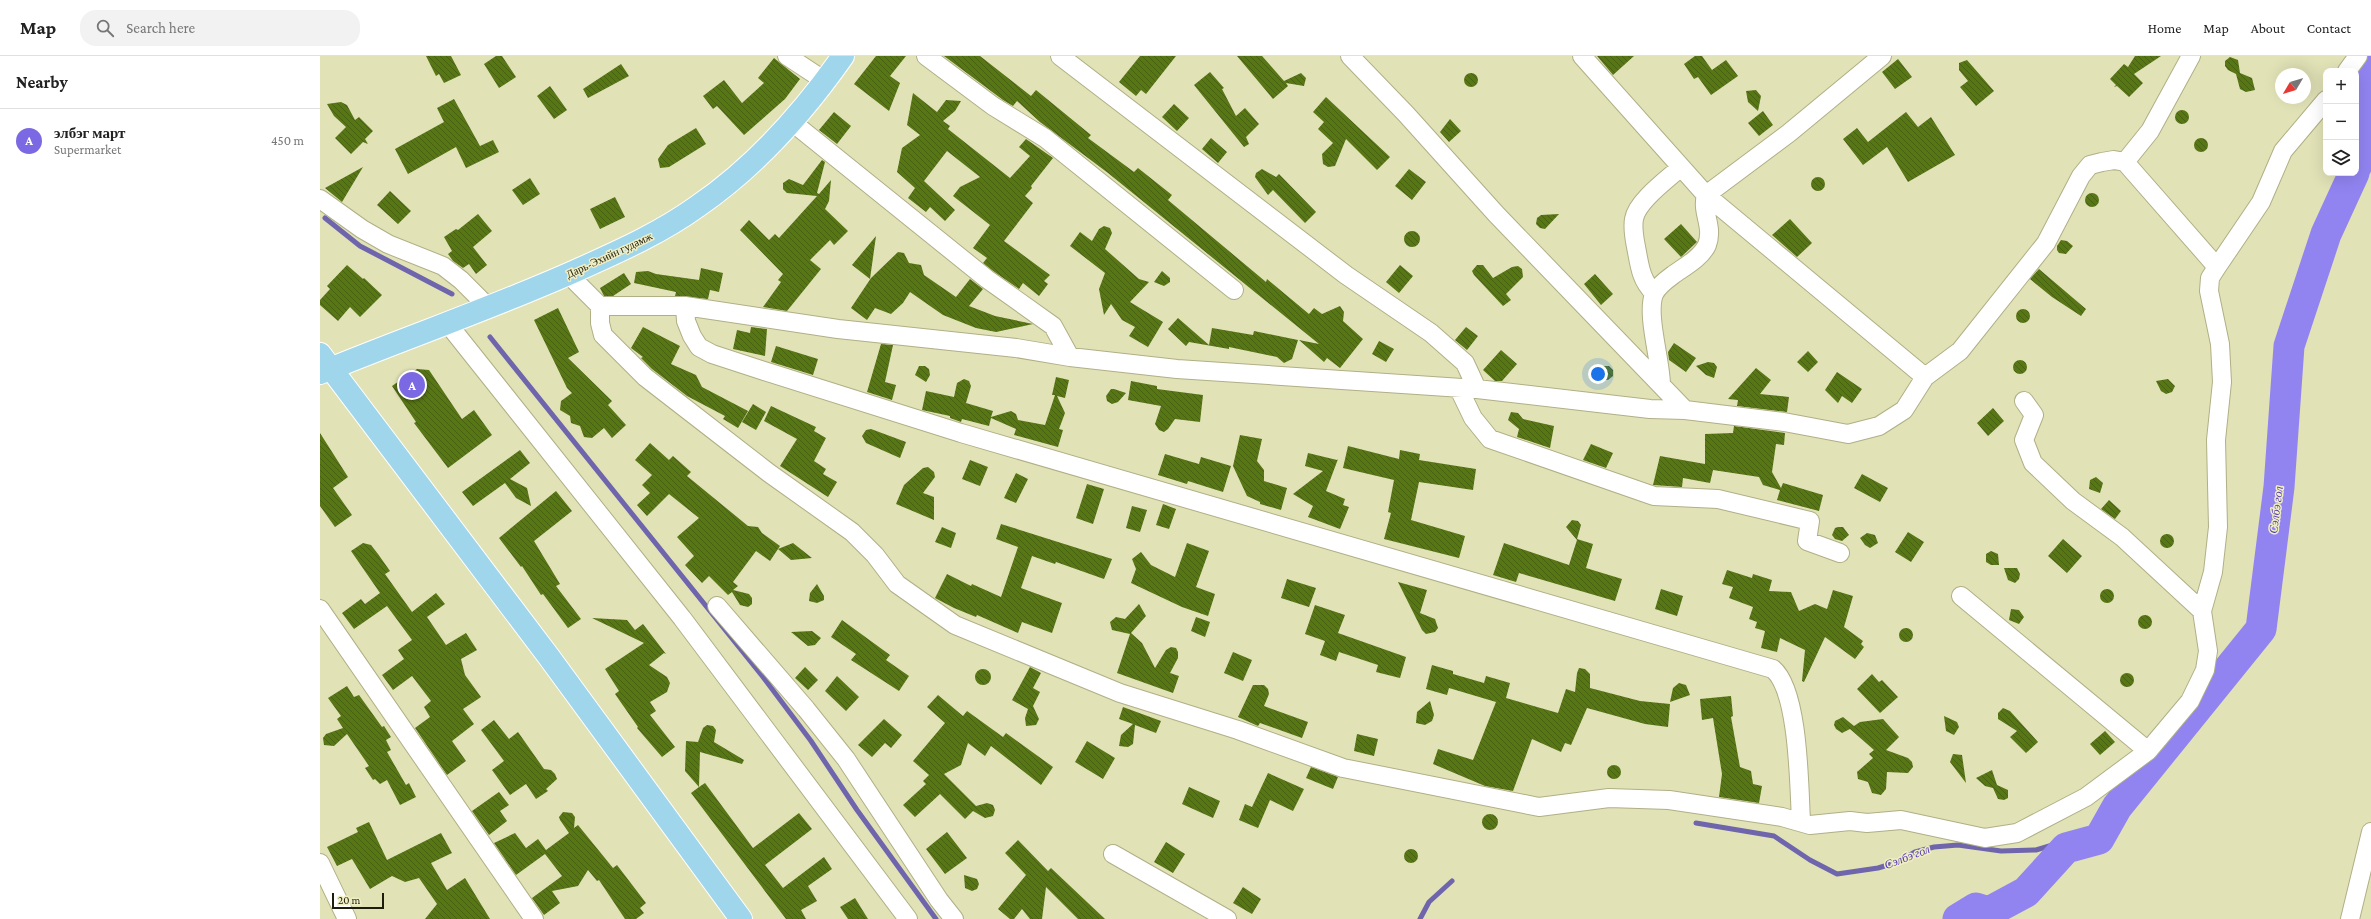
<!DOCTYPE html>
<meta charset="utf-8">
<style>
body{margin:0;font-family:"Crimson Pro",serif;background:#f2f2f2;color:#222}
.controls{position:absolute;right:12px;top:12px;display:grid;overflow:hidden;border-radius:8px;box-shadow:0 4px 16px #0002}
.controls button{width:36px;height:36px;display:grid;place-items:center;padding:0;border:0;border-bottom:1px solid #e0e0e0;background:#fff;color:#222;font:20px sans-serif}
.compass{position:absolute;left:1955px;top:12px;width:36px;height:36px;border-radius:50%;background:#fff;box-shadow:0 4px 16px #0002;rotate:232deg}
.scale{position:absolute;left:12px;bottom:10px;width:52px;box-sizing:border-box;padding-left:4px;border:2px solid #1e1d0d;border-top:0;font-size:11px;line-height:14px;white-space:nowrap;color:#1e1d0d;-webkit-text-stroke:3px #f0efc4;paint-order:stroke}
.you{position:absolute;left:1278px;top:318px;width:14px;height:14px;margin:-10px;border:3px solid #fff;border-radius:50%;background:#1a73e8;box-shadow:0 0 0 6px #1a73e833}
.badge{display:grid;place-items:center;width:26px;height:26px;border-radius:50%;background:#7b68e3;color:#fff;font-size:13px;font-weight:700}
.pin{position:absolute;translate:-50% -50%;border:2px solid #fff;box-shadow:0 1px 4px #0006}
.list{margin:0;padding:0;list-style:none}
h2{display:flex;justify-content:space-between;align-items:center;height:52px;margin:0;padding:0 16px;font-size:17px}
h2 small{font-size:13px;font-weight:400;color:#767676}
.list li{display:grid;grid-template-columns:26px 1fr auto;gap:12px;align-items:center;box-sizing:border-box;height:64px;padding:0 16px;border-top:1px solid #e0e0e0}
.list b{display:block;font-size:15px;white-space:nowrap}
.list p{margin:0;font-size:13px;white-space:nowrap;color:#767676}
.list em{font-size:13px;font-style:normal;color:#767676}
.icon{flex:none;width:22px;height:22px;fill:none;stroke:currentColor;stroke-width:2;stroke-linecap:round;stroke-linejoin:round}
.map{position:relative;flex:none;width:2051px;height:863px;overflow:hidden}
header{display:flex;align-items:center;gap:24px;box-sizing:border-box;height:56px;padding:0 20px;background:#fff;border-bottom:1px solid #e0e0e0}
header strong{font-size:19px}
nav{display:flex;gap:22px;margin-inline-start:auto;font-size:14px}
.search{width:280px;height:36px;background:#f2f2f2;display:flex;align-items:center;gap:10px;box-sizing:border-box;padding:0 14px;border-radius:16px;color:#767676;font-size:15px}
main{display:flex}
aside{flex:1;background:#fff}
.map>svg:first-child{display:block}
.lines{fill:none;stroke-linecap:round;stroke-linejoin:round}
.stream{stroke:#6e65ad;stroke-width:5}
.river{stroke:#9184f1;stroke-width:31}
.building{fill:url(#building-back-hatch)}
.minor-casing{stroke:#b0af86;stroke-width:20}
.major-casing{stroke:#fff;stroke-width:24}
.minor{stroke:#fff;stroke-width:18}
.major{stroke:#9fd6ec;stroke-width:22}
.labels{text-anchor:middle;stroke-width:3;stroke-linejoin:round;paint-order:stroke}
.street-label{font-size:11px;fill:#1e1d0d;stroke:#f0efc4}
.water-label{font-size:12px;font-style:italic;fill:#5336b3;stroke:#f0efc4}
</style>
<header>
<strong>Map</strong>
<div class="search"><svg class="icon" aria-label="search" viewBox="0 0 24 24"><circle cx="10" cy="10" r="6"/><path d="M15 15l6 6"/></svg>Search here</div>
<nav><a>Home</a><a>Map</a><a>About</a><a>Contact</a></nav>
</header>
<main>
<aside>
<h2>Nearby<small></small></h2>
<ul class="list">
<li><span class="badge">A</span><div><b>элбэг март</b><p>Supermarket</p></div><em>450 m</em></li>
</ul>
</aside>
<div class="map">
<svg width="2051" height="863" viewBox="0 0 2051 863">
<defs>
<pattern id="building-back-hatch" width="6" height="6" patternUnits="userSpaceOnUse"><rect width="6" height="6" fill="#577614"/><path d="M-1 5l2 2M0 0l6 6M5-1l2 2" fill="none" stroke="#476011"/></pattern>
</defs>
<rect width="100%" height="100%" fill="#e2e2b7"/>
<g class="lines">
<path class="stream" d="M5,162L40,190L132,238
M170,281L443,621L491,685L537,754L616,863
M1376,767L1454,780L1490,804L1517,818L1558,812L1578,806L1595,796L1614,791L1638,789L1681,795L1716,794L1766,779L1797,751
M1100,863L1109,846L1132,825"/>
<path class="river" d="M2036,19L2050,0
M2036,24L2046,64L2040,102L2036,111
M1638,863L1656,852L1669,856L1706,836L1746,792L1779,783L1797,751L1941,573L1959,431L1969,290L2006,178L2034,117"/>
</g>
<path class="building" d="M106,0H131L141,19L124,27L119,18L116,20Z
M176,0H182L196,21L179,32L164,8Z
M556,0H586L570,20L580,27L569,55L534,28Z
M624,0H660L711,40L716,34L771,79L768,82L814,116L818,112L852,139L848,144L946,226L947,223L989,258L994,252L1002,258L1020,250L1024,256L1023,265L1043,283L1020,312L1007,302L1004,306L979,284L999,288L788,117L720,66L697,45L693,50L683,44Z
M820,0H856L826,38L821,34L816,40L799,26Z
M917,0H942L964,25L981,17L986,22L984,30L966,27L968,30L953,43Z
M1277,0H1314L1293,19Z
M1375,0H1382L1392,14L1406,4L1418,20L1391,39L1378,21L1374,23L1364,8Z
M1815,0H1841L1814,18L1823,27L1809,41L1797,30L1794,31L1796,29L1790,23L1804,8L1808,11Z
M1910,1L1918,4L1920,17L1932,22L1935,34L1926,36L1920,33L1916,18L1908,14L1905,10V5Z
M454,2L480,23L465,43L424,79L397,50L393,53L383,40L404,24L422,47L444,27L438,22Z
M1578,3L1592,21L1575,33L1562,16Z
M1647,4L1674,35L1656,50L1640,31L1648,25L1639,14V7Z
M301,8L309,20L268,42L263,33Z
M890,16L904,32L902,33L916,60L925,52L939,68L926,81L929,88L924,91L874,29Z
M1144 24a7 7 0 1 1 14 0a7 7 0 1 1-14 0Z
M230,30L247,54L234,63L217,40Z
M1436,34L1441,40L1438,55L1428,46L1426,35Z
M593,37L617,56L626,44L641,45L635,55L623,65L630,70L628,73L690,122L710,100L699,91L706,83L733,102L711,130L712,132L705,140L713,147L684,185L730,219L724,225L728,228L719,240L703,227L699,233L673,215L663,207L667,202L653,192L670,169L633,140L640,131L660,121L627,95L604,125L635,154L625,165L610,151L606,156L588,142L595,132L577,116L582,92L600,79L587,69Z
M1006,41L1070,101L1057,114L1026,83L1015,110L1008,111L1003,108L1002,98L1013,87L998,73L1004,66L993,56Z
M134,43L160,90L173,84L179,96L146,112L136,91L88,118L75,93L124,66L117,52Z
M21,46L27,49L35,64L39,61L53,75L45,83L48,88L43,86L31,98L15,82L26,71L14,60L7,48Z
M854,48L869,62L857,75L842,61Z
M1855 61a7 7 0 1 1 14 0a7 7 0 1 1-14 0Z
M1443,55L1453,69L1439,80L1428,67Z
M514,56L531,70L517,88L499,74Z
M1586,56L1598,71L1611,61L1635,99L1588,126L1567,91L1543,109L1523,83L1537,72L1548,86Z
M1130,63L1141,75L1129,86L1120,76Z
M376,72L386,88L349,111L340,112L338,103L348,89Z
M1874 89a7 7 0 1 1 14 0a7 7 0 1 1-14 0Z
M891,82L907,96L898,107L882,93Z
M502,104L505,106L497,137L499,138L511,124L509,145L505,153L528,175L514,189L510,184L490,204L501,213L467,255L443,251L461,226L458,224L463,218L420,174L429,164L449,184L455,178L459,182L497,140L467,137L463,133V127L469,123L483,129Z
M43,111L22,146L5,132Z
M942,113L956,121L959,118L996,156L985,167L953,134L948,139L935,121L936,117Z
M1089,113L1106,126L1092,144L1075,130Z
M1491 128a7 7 0 1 1 14 0a7 7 0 1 1-14 0Z
M210,122L220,138L203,149L192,134Z
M70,135L91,155L78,168L57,149Z
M1765 144a7 7 0 1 1 14 0a7 7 0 1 1-14 0Z
M295,141L305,161L280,173L270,153Z
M158,158L172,175L153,191L167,209L156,218L149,208L143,212L133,205L128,198L132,195L124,181L136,173L138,174Z
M1239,158L1225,173L1220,172L1216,168L1217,162L1221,159Z
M1470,163L1492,187L1477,201L1452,179Z
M1361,168L1377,186L1361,201L1344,183Z
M784,170L790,172L792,177L785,193L819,223L829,226L810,246L843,266L828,291L809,280L815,271L802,264L791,248L784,259L779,233L785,217L750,190L760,176L772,185L779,173Z
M1084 183a8 8 0 1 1 16 0a8 8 0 1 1-16 0Z
M556,180L550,223L532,209Z
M1741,184L1747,185L1753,190L1746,198L1739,197L1737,194V190Z
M578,196L584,197L589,207L601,209L604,219L636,241L650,223L663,233L649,250L675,260L713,268L676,276L656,272L623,259L590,236L583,247L571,258L555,252L547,264L531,252L551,222Z
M27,209L43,223L44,222L62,239L40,261L30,251L18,265L0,249V244L10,233L7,230Z
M1080,209L1093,220L1079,237L1066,226Z
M1157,209H1163L1173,222L1192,211L1198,210L1202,213L1203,221L1186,238L1191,244L1183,250L1154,219L1152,215Z
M381,212L403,217L399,236L390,234L388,243L355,240L356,236L314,227L316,216L328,215L336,218L379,224Z
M1719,213L1766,253L1761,260L1732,241L1710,223Z
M842,215L850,222V226L844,230L834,226Z
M304,217L311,228L293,240H284L280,232Z
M1275,218L1293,238L1281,249L1264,228Z
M238,252L259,296L248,302L292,345L288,349L306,369L292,382L284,372L272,382L264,381L260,370L251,367L250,360L240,354L241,345L252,337L247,332L214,264Z
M1696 260a7 7 0 1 1 14 0a7 7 0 1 1-14 0Z
M858,262L889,289L892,272L933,279L934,275L978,284L972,303L964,307L957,301L909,291V293L869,286L866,290L848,273Z
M323,271L360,290L351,308L376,319L382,331L428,355L418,372L403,363L405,360L367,340L332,313L321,302L323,301L311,292Z
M431,271L447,273L445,300L413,293L417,274L430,277Z
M1146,271L1158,280L1147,294L1135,284Z
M1059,285L1074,293L1066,306L1052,298Z
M1354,287L1376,302L1366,316L1349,304L1348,296Z
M561,288L573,289L565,326L576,329L572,344L547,336Z
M456,290L498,303L493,319L451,306Z
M1181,294L1197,308L1182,325H1175L1163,314Z
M1488,295L1498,306L1488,316L1477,306Z
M1693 311a7 7 0 1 1 14 0a7 7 0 1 1-14 0Z
M1388,306L1394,307L1397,311L1394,322L1386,319L1376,310Z
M599,310H605L609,313L610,319L606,326L595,319Z
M1283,310H1289L1293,314V320L1288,324L1283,323L1273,317Z
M1436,312L1451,324L1440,338L1469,341L1467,356L1417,350L1418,344L1408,343Z
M97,313L109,314L142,363L154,354L172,379L128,412L94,367L96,366L72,330Z
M1517,316L1542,333L1532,347L1522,340L1518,347L1505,334Z
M736,321L749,324L745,342L737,340L745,357L739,373L743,374L738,391L694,379L696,373L671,362L669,370L642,363L641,366L630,362V360L602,354L606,335L634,341L637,327L644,323L649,325L651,330L646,347L673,355L671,361L691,355L696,358L698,364L725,369L735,339H732Z
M1848,323L1855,330L1852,336L1846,338L1841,335L1836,325Z
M811,325L837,330V333L883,339L880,366L855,363L848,373L844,376L839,374L835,368L841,350L808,344Z
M791,333H794L806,337L798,346L792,348L787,345L786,340Z
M433,348L446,356L436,374L422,366Z
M451,350L496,371L494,375L506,382L494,405L506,413L503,418L517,426L508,441L460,410L477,383L444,365Z
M1673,352L1684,365L1668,380L1657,367Z
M1191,356L1198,357L1203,363L1234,370L1230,392L1197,381L1199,373L1188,364Z
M1414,370L1465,377L1464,389L1456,388L1452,416L1461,432L1463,427L1503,439L1499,455L1457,444L1460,434L1443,429L1439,421L1393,414L1390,427L1363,422L1362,431L1333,429L1340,400L1385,408V378L1413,377Z
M551,373L586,386L580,402L546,387L542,380L546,374Z
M0,377L28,421L13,432L32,459L15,471L0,450Z
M920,379L942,383L937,405L944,414V425L967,432L961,454L940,448V446L927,440L913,410Z
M330,387L349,404L353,400L371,416L367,420L428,470L438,471L442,477L460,490L458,493L473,487L492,502L471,504L458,493L450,505L436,495L413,526L418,530L413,534L429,538L432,542V548L428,551L420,549L412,536L408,539L389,520L382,527L365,509L374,500L357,481L379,462L349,438L327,460L317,449L330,437L322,429L332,419L315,404Z
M1271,388L1293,397L1286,412L1263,404Z
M1028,390L1079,403L1080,394L1100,398L1099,404L1156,413L1153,434L1099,426L1091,464L1145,480L1139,502L1064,483L1071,457L1068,456L1074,424L1023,412Z
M200,394L210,407L190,423L207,432L211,450L196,442L185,427L153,450L142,436Z
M988,397L1017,404L1018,403L1006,435L1025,443L1023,449L1029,451L1020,473L988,461L993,450L973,438L1003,415L985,410Z
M845,398L879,408L881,401L911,410L903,436L868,425L867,428L838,419Z
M650,404L668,411L660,430L642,423Z
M608,411L614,416L615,421L603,437L614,441V464L576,448L584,429L603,412Z
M696,417L708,423L696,447L684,442Z
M1542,418L1568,432L1560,446L1534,432Z
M1776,421L1783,427L1780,437L1769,433L1770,424Z
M767,428L784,433L773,468L756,462Z
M236,435L252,455L214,485L240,528L236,530L261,563L248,572L223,538L221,539L202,510L201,511L179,482Z
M1789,444L1801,455L1795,463L1781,453Z
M843,448L856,453L849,473L836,469Z
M812,450L827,454L820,476L806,472Z
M1252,464L1258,465L1261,469L1257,483L1273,488L1266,512L1302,523L1295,545L1199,517L1196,526L1173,519L1184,487L1249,509L1257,484L1246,471Z
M681,468L792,503L784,523L736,506L735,508L712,500L701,532L742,547L732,577L702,566L698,577L657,559L656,561L634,552L615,542L627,518L651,530L652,528L681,541L698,491L676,483Z
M622,471L636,477L631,492L615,486Z
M1518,471H1523L1529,479L1522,485L1515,483L1512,479L1515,472Z
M1588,476L1604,486L1591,506L1575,496Z
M1547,477L1555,479L1558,487L1550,492L1545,489L1540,482Z
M1840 485a7 7 0 1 1 14 0a7 7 0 1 1-14 0Z
M1743,483L1762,500L1747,517L1728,500Z
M43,487L51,489L58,498L70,515L65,518L92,556L116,537L125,548L107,561L126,589L146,577L157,594L141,603L145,619L161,641L143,653L154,668L132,685L146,705L127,719L95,672L110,661L104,651L111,645L92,620L73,634L62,619L84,603L78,594L92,584L67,550L34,573L22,557L41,543L45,548L60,537L31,495Z
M867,487L889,495L876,531L895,538L888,560L862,551L811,527L816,513L812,503L821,496L831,509L855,521Z
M1671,495L1678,498L1679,509H1671L1666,506V498Z
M1684,512H1697L1700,518L1699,523L1695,527L1688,524Z
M1407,514L1432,522L1433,518L1452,524L1449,535L1471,536L1479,555L1495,548L1507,553L1513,534L1533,540L1524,571L1543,585L1541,588L1544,591L1535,603L1505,581L1484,626L1482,625L1485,594L1460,582L1457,596L1441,592L1445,575L1435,572L1437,566L1429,563L1433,551L1409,542L1413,531L1402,528Z
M967,523L996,532L989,551L961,542Z
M1078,526L1107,534L1100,557L1115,563L1118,572L1115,576L1106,578L1102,574Z
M497,528L504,540V544L497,547L489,545L490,537Z
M1780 540a7 7 0 1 1 14 0a7 7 0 1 1-14 0Z
M1341,533L1363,540L1357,560L1335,553Z
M819,548L826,560L811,577L822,587L835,612L846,594L851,591L856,592L858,596V602L850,617L859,620L853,637L797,617L810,578L792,574L790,566L796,561L805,563Z
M995,549L1025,559L1018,577L1086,601L1080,622L1056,616L1058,609L1019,596L1016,605L1000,599L1005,585L985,578Z
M1691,553L1699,554L1704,561L1699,568L1689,564Z
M1818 566a7 7 0 1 1 14 0a7 7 0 1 1-14 0Z
M876,561L890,566L885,581L871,575Z
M272,562L307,564L315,574L323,568L346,598L344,597L329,609L347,621L350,627L347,636L330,646L336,655L330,659L355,691L342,701L317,672L318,671L295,638L299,635L285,613L324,587Z
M522,564L570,599L566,604L589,620L579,635L531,604L536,598L511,581Z
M1579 579a7 7 0 1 1 14 0a7 7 0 1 1-14 0Z
M492,575L501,582L495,589L488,590L471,576Z
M913,596L932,604L923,625L904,617Z
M1112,609L1133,615V618L1164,627L1166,620L1190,627L1186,642L1238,657L1246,633L1255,636L1257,617L1259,612L1265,613L1270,618V632L1320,645L1350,648L1348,671L1325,668L1267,652L1251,689L1245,687L1241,696L1212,683L1193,735L1165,730L1113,708L1118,693L1153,704L1176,646L1129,632L1127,639L1106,633Z
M485,611L498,624L488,634L475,622Z
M710,611L721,617L713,632L720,636L713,650L719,663L716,669L706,670L705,662L708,653L692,644Z
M655 621a8 8 0 1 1 16 0a8 8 0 1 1-16 0Z
M1800 624a7 7 0 1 1 14 0a7 7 0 1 1-14 0Z
M1552,618L1559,626L1562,624L1578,641L1560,657L1537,633Z
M517,620L539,641L526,655L505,635Z
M1359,627L1366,629L1370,639L1350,646L1353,632Z
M933,629H944L948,633L949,638L944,650L988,666L982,682L940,667L938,670L918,661Z
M27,630L34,641L39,639L62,671L64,670L71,681L66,684L71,694L67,696L86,729L89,727L96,741L80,749L67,724L60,728L55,723L53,724L45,712L49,710L27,678L14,690L4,689L3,682L6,678L23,672L17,663L21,660L8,642Z
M618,639L643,660L647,655L683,681L686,677L733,711L721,729L671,690L665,700L648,687L641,709L624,718L656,750L667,747L673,749L675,754L673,760L665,762L653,755L645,763L620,738L595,761L583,749L606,728L603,725L609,719L593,705L625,667L607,651Z
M1411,640L1413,660L1411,661L1420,711L1431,715L1433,728L1442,730L1439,747L1399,741L1402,718L1393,662L1382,664L1380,643Z
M1110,645L1114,659L1112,665L1105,669L1096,667L1097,656Z
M803,651L841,665L836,677L815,669L813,688L808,691L799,690L801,679L813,668L799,663Z
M1683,652L1690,655L1718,686L1706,697L1690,681L1697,675L1678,663V657Z
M1624,660L1637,666L1639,671L1634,679L1626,675Z
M1523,661L1534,670L1540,666L1563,663L1579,681L1566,694L1588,702L1592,706L1593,711L1588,717L1567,716L1566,733L1561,739L1552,737L1548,726L1538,723L1537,716L1553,702L1549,698L1554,694L1530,673L1522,677L1516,673L1514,669L1515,665Z
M564,663L582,679L571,692L565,687L552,701L538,689Z
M174,664L189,683L198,676L224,713L231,714L235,718L237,723L226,733L228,735L216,743L206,728L190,739L172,714L184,705L161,674Z
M387,669L393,670L396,674L394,686L424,704L422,708L380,696L379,731L385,727L433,792L479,757L492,773L445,809L463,832L504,801L512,813L488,830L497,845L481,854L486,863H466L371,737L379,731L365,715L366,685L378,686L383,672Z
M1785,675L1795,686L1780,699L1770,688Z
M1037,678L1058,683L1054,700L1034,695Z
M767,685L795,702L783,723L755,706Z
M1633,698L1642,699L1646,727L1630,706Z
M1287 716a7 7 0 1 1 14 0a7 7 0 1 1-14 0Z
M991,711L1018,721L1013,733L986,722Z
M1672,714L1677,729L1688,734V742L1684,744L1678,743L1673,732L1665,730L1656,722Z
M948,717L984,733L973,755L950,744L938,772L919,764L925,748L932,751Z
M869,731L900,745L893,762L862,748Z
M179,736L189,749L180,755L187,765L169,779L152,755Z
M243,756L252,757L255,761L254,772L258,769L293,812L297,809L326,847L320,852L324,857L316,863H305L279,824L277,825L268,814L258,830L232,835L240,847L224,859L212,842L242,820L225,798L196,819L174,787L195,777L206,792L218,783L226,794L249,777L240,764L239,761Z
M1162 766a8 8 0 1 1 16 0a8 8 0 1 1-16 0Z
M49,766L67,804L121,777L132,797L111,807L127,834L145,822L170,863H105L117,848L99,822L85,826L72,820L50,833L32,803L17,810L7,791L38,776L36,772Z
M627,776L647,802L625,818L606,793Z
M698,784L728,815L731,812L785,863H758L726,831L722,863H710L702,853L694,863H690L678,853L706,819L685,797Z
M846,786L865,798L853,817L834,806Z
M1084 800a7 7 0 1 1 14 0a7 7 0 1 1-14 0Z
M644,819L657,823L659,828L657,833L652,835L645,832Z
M923,831L941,843L932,858L913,847Z
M535,842L548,863H528L520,851Z"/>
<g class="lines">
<defs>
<path id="minor" d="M467,0L505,25
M606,0L673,50L725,82L914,234
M740,0L1026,219L1111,277L1145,307L1157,333
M1030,0L1086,58L1176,158L1365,354
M1262,0L1386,139L1605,321
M2027,15L2038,0
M472,66L667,223L733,270L750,301
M1805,106L1897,211L1941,146L1963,95L2006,44
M0,143L42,173L68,188L123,210L141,224L169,252
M248,218L280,250V267L283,279L325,321L449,417L532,476L555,499L577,528L635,569L800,637L918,674L1023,712L1219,751L1289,742L1349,744L1462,761L1490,769L1530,765L1547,767L1581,764L1665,782L1697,777L1766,741L1828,695L1641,540
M1334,237C1322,225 1320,213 1317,196C1315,185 1312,174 1314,163C1317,145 1348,123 1361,111
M280,250H365L518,273L696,292L750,301L857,313L1157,333L1330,353L1365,354L1464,366L1528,378L1559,370L1584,354L1605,321L1640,295L1726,187L1761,120L1770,109L1782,106L1794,104L1805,106L1830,75L1871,0
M365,250L366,265L372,280L379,291L392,298L441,314L641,377L1453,613C1479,635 1479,730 1481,765
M128,268L362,562L588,863
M1341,329C1341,305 1326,259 1334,238C1338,230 1346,224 1353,219C1364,211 1381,202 1387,189C1394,170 1381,157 1386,139L1469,77L1562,0
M1139,333L1153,362L1170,383L1334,440L1398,443L1490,465L1487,485L1520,497
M1704,345L1714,359L1704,384L1713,407L1753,445L1802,481L1882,555
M397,550L486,653L526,703L619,844L634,863
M0,553L214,863
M1828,695L1870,645L1885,614L1888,595L1882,555L1893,516L1898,471L1896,384L1902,326L1900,288L1889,235L1890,222L1897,211
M793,798L907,863
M0,807L27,863
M2030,863L2051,776"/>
<path id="major" d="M0,298L229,601L421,863
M0,317C87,281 176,251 262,212C302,194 342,176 378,150C436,110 483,57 523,0"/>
</defs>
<use href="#minor" class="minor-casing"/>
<use href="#major" class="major-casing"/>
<use href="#minor" class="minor"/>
<use href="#major" class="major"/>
</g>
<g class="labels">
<g class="street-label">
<text transform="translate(289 199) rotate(-25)" y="4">Дарь-Эхийн гудамж</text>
</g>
<g class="water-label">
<text transform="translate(1956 454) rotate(-83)" y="4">Сэлбэ гол</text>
<text transform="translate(1587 801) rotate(-21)" y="4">Сэлбэ гол</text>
</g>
</g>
</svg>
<div class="controls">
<button>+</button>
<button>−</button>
<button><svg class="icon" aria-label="layers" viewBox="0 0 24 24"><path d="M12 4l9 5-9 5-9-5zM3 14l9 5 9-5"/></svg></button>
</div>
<svg class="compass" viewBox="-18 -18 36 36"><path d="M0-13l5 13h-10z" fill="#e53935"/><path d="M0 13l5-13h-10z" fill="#767676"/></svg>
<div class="scale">20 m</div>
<div class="you"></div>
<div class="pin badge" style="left:92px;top:329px">A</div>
</div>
</main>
